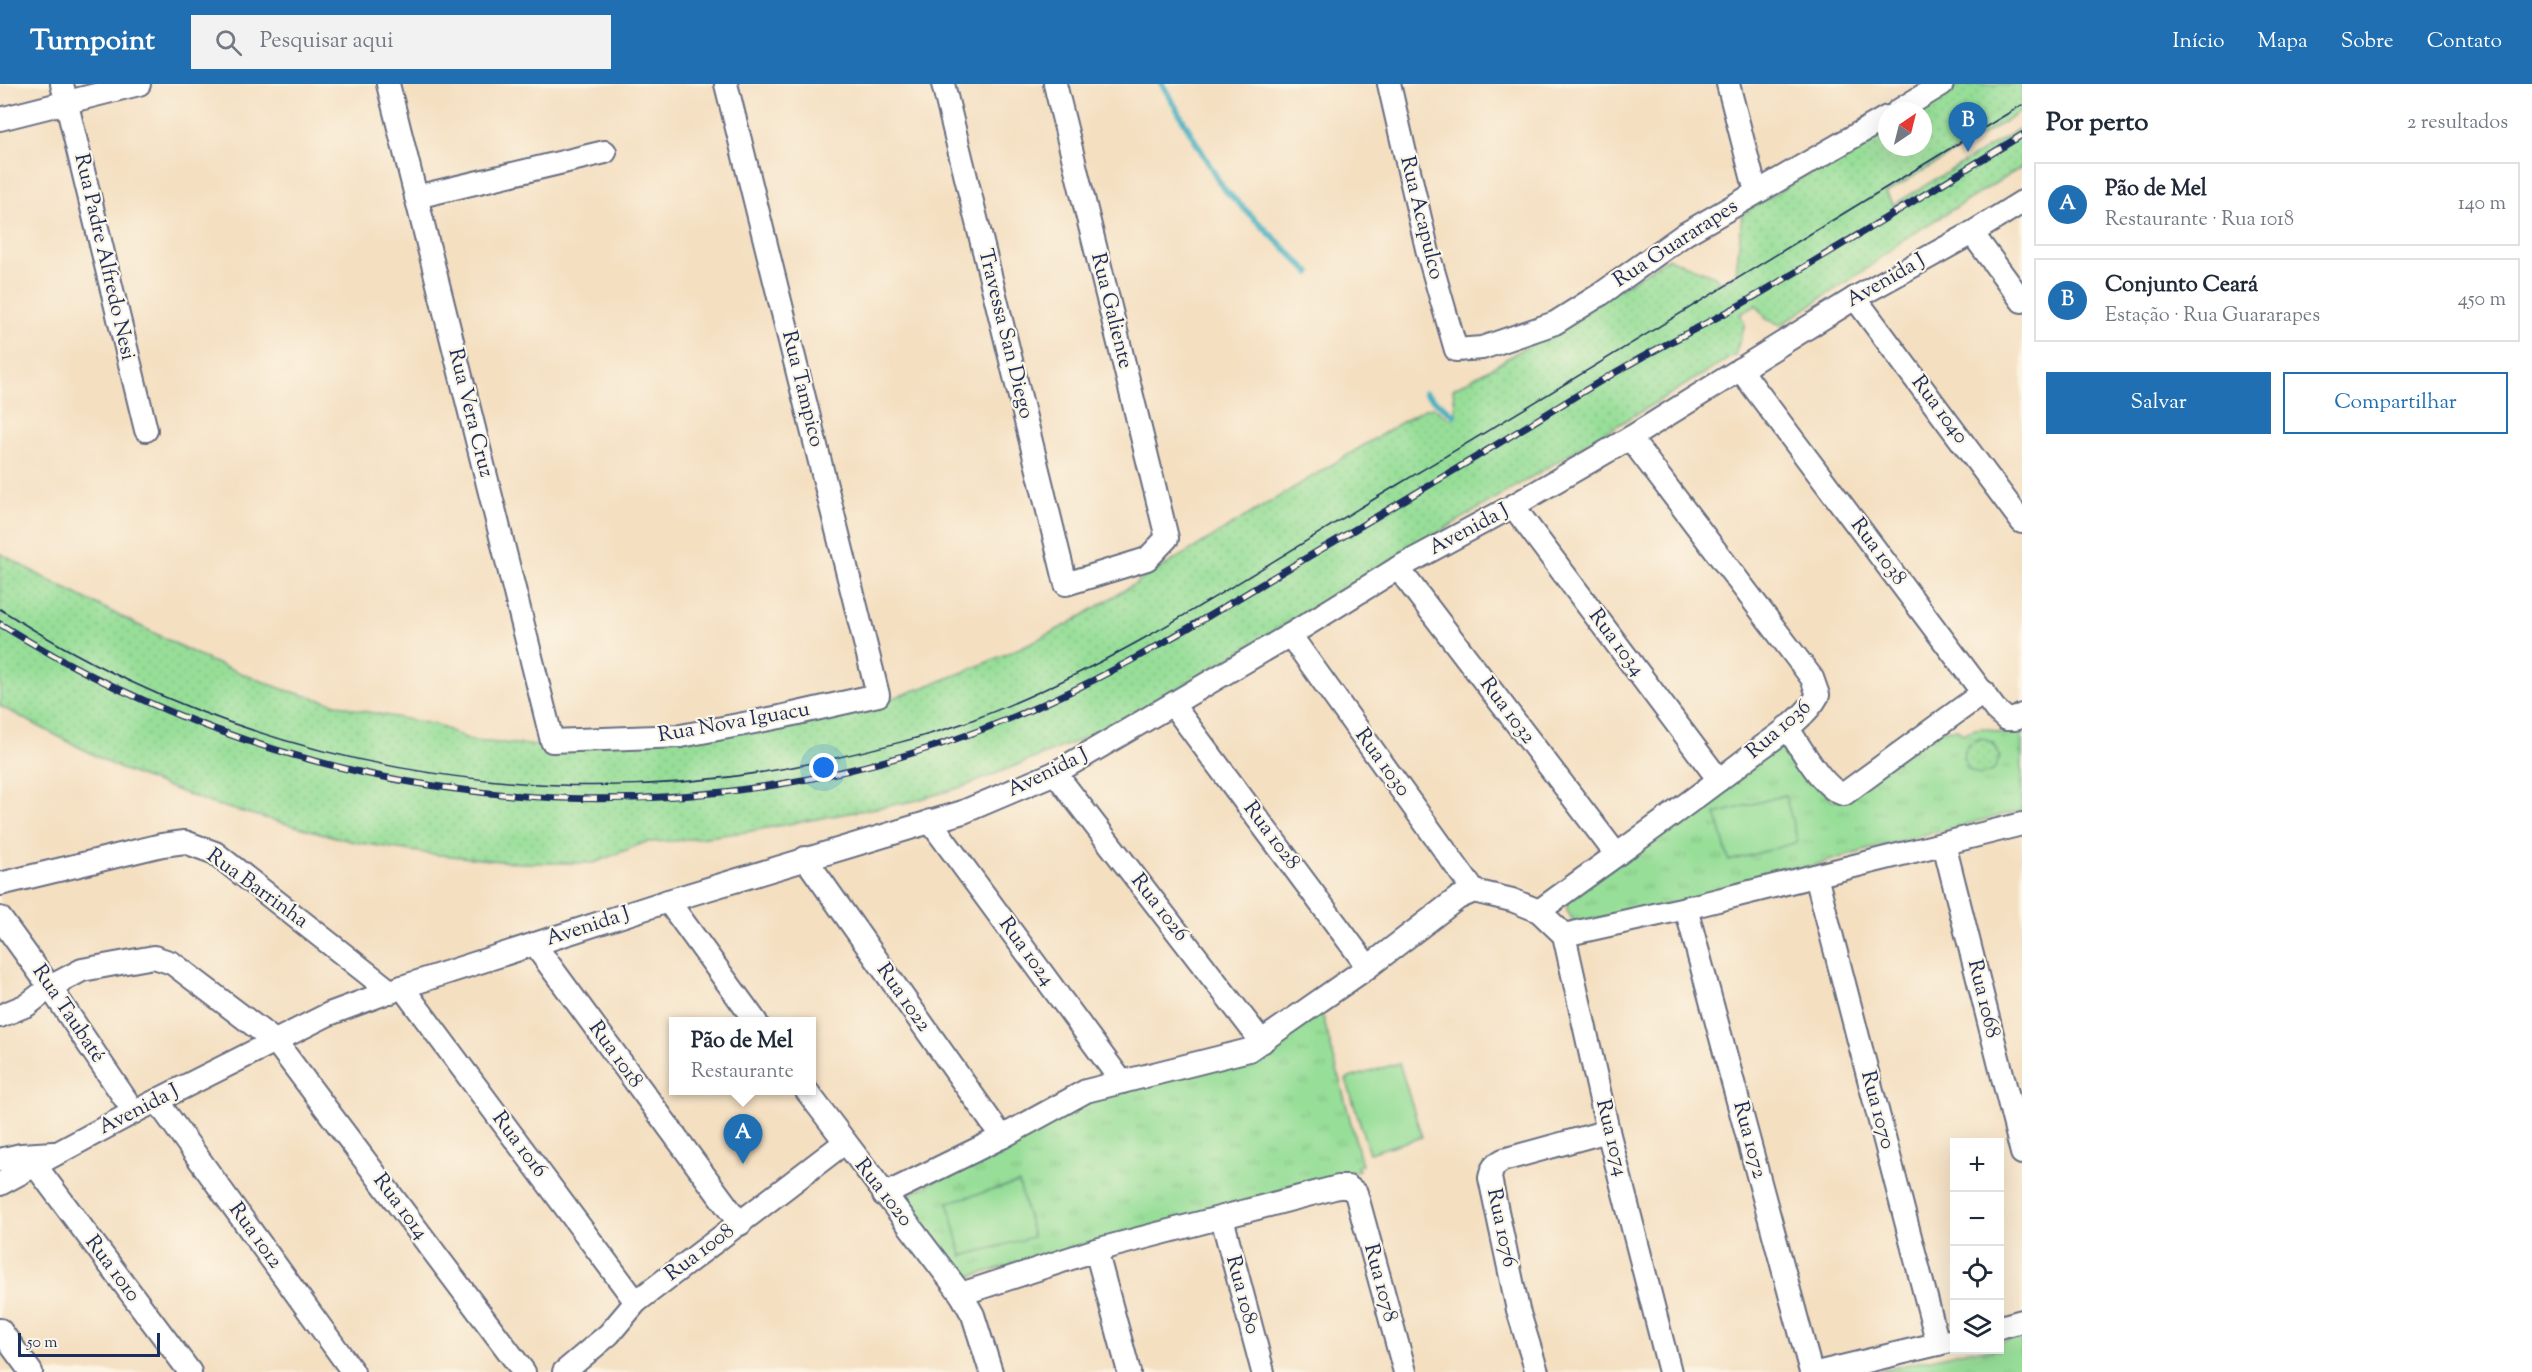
<!DOCTYPE html>
<html lang="pt">
<meta charset="utf-8">
<style>
body{margin:0;font-family:"Sorts Mill Goudy",serif;background:#f2f2f3;color:#1f2937}
.controls{position:absolute;right:18px;bottom:18px;display:grid;overflow:hidden;border-radius:0px;box-shadow:0 6px 24px #0002}
.controls button{width:54px;height:54px;display:grid;place-items:center;padding:0;border:0;border-bottom:2px solid #e0e1e3;background:#fff;color:#1f2937;font:30px sans-serif}
.compass{position:absolute;left:1878px;top:18px;width:54px;height:54px;border-radius:50%;background:#fff;box-shadow:0 6px 24px #0002;rotate:35deg}
.scale{position:absolute;left:18px;bottom:15px;width:142px;box-sizing:border-box;padding-left:6px;border:3px solid #1b2f5e;border-top:0;font-size:16px;line-height:21px;white-space:nowrap;color:#1b2f5e;-webkit-text-stroke:4px #fcf5e5;paint-order:stroke}
.you{position:absolute;left:824px;top:684px;width:21px;height:21px;margin:-15px;border:4px solid #fff;border-radius:50%;background:#1a73e8;box-shadow:0 0 0 9px #1a73e833}
.badge{display:grid;place-items:center;width:39px;height:39px;border-radius:50%;background:#1f6fb2;color:#fff;font-size:20px;font-weight:700}
.pin{position:absolute;translate:-50% -50px;filter:drop-shadow(0 2px 3px #0008)}
.pin::after{content:'';position:absolute;top:32px;width:21px;height:18px;background:inherit;clip-path:polygon(0 0,100% 0,50% 100%)}
.popup{position:absolute;left:669px;top:933px;width:147px;height:78px;box-sizing:border-box;display:grid;place-content:center;border-radius:0px;background:#fff;filter:drop-shadow(0 2px 4px #0005);font-size:20px;white-space:nowrap;color:#747a83}
.popup b{font-size:22px;color:#1f2937}
.popup::after{content:'';position:absolute;left:50%;top:100%;margin-left:-12px;border:12px solid transparent;border-top-color:#fff}
.list{margin:0;padding:0;list-style:none}
h2{display:flex;justify-content:space-between;align-items:center;height:78px;margin:0;padding:0 24px;font-size:26px}
h2 small{font-size:20px;font-weight:400;color:#747a83}
.list li{display:grid;grid-template-columns:39px 1fr auto;gap:18px;align-items:center;box-sizing:border-box;height:84px;margin:0 12px 12px;padding:0 12px;border:2px solid #e0e1e3;border-radius:0px}
.list b{display:block;font-size:22px;white-space:nowrap}
.list p{margin:0;font-size:20px;white-space:nowrap;color:#747a83}
.list em{font-size:20px;font-style:normal;color:#747a83}
.actions{display:flex;gap:12px;padding:18px 24px}
.actions a{flex:1;padding:14px 0;border:2px solid #1f6fb2;border-radius:0px;text-align:center;font-size:21px;color:#1f6fb2}
.actions .main{background:#1f6fb2;color:#fff}
.icon{flex:none;width:33px;height:33px;fill:none;stroke:currentColor;stroke-width:2;stroke-linecap:round;stroke-linejoin:round}
.map{position:relative;flex:none;width:2022px;height:1288px;overflow:hidden}
header{display:flex;align-items:center;gap:36px;box-sizing:border-box;height:84px;padding:0 30px;background:#1f6fb2;color:#fff}
header strong{font-size:28px}
nav{display:flex;gap:33px;margin-inline-start:auto;font-size:21px}
.search{width:420px;height:54px;background:#f2f2f3;display:flex;align-items:center;gap:15px;box-sizing:border-box;padding:0 21px;border-radius:0px;color:#747a83;font-size:22px}
main{display:flex}
aside{flex:1;background:#fff}
.map>svg:first-child{display:block}
.grass{fill:url(#grass-dots);stroke:#59867b;stroke-width:1.5}
.park{fill:url(#park-tufts);stroke:#59867b;stroke-width:1.5;fill-rule:evenodd}
.pitch{fill:#97de98;stroke:#59867b;stroke-width:1.5}
.lines{fill:none;stroke-linecap:round;stroke-linejoin:round}
.stream{stroke:#44b1c1;stroke-width:6}
.minor-casing{stroke:#676d81;stroke-width:26}
.minor{stroke:#fff;stroke-width:22}
.tram{stroke:#1b2f5e;stroke-width:1.5}
.rail-casing{stroke:#1b2f5e;stroke-width:7}
.rail{stroke:#fcf5e5;stroke-width:4.5;stroke-dasharray:14;stroke-linecap:butt}
.labels{text-anchor:middle;dominant-baseline:central;stroke-width:4.5;stroke-linejoin:round;paint-order:stroke}
.street-label{font-size:21px;fill:#1b2f5e;stroke:#fcf5e5}
</style>
<header>
<strong>Turnpoint</strong>
<div class="search"><svg class="icon" aria-label="search" viewBox="0 0 24 24"><circle cx="10" cy="10" r="6"/><path d="M15 15l6 6"/></svg>Pesquisar aqui</div>
<nav><a>Início</a><a>Mapa</a><a>Sobre</a><a>Contato</a></nav>
</header>
<main>
<div class="map">
<svg width="2022" height="1288" viewBox="0 0 2022 1288">
<defs>
<pattern id="grass-dots" width="8" height="8" patternUnits="userSpaceOnUse" patternTransform="scale(1.5)"><rect width="8" height="8" fill="#97de98"/><path d="M2 2h.1M6 6h.1" fill="none" stroke="#82bf85" stroke-width="1.8" stroke-linecap="round"/></pattern>
<pattern id="park-tufts" width="24" height="20" patternUnits="userSpaceOnUse" patternTransform="scale(1.5)"><rect width="24" height="20" fill="#97de98"/><path d="M3 7l-1-3M5 7V3M7 7l1-3M15 17l-1-3M17 17v-4M19 17l1-3" fill="none" stroke="#82bf85"/></pattern>
</defs>
<rect width="100%" height="100%" fill="#fcf5e5"/>
<filter id="ink" filterUnits="userSpaceOnUse"><feTurbulence type="fractalNoise" baseFrequency=".0167" numOctaves="2"/><feDisplacementMap in="SourceGraphic" scale="12" xChannelSelector="R" yChannelSelector="G"/><feConvolveMatrix kernelMatrix="1 2 1 2 8 2 1 2 1" color-interpolation-filters="sRGB"/></filter>
<filter id="wash" filterUnits="userSpaceOnUse"><feTurbulence type="fractalNoise" baseFrequency=".008" numOctaves="4" result="noise"/><feDisplacementMap in="SourceGraphic" scale="24" xChannelSelector="R" yChannelSelector="G"/><feGaussianBlur stdDeviation="1.35" result="paint"/><feColorMatrix in="noise" values="0 0 0 0 0 0 0 0 0 0 0 0 0 0 0 0 0 1.4 0 .05"/><feComposite in="paint" operator="in"/></filter>
<g filter="url(#wash)">
<rect width="100%" height="100%" fill="#f4dfc1"/>
<g class="grass">
<path d="M1955 0H2022V27L1886 109 1893 121 2022 43V83L1904 155 1869 183 1781 241 1766 235 1757 221 1740 230 1745 240 1735 271 1117 641 965 702 914 717 745 748 675 757 646 758 594 779H520L431 770 354 758 213 720 121 685 0 622V469L50 497 210 577 282 605 358 626 437 641 472 657 573 664 859 625C933 602 1002 575 1070 539L1422 326 1433 323 1450 335 1456 331 1453 305 1495 282 1668 174 1715 192 1720 199 1736 190 1742 130 1887 42V63H1923V27H1911Z"/>
<circle cx="1981" cy="673" r="18"/>
</g>
<g class="park">
<path d="M2022 639V726L1867 766 1656 827 1574 838 1567 827V815L1784 655 1833 717 1938 646 1958 645 1962 650C1976 643 1985 642 1999 649ZM1980 654 1994 659 2000 673 1993 687 1981 691 1969 686 1963 674 1967 661Z"/>
<path d="M1322 929 1362 1081H1357L1359 1086 972 1192 955 1190 901 1115 1078 1018 1259 971Z"/>
<path d="M2022 1253V1288H1876L1969 1266H2000V1258Z"/>
</g>
<g class="pitch">
<path d="M1785 711 1798 758 1729 777 1716 730Z"/>
<path d="M1399 979 1422 1053 1369 1069 1346 995Z"/>
<path d="M1019 1099 1033 1153 962 1172 948 1118Z"/>
</g>
<g class="lines">
<g class="stream">
<path d="M1162 0 1223 104 1310 189"/>
<path d="M1425 309 1454 331"/>
</g>
</g>
</g>
<g filter="url(#ink)">
<g class="lines">
<g class="minor-casing">
<g id="minor">
<path d="M62 0 146 346"/>
<path d="M388 0 552 657 681 652 780 633 878 611 726 0"/>
<path d="M943 0 1066 500 1147 475 1167 454 1055 0"/>
<path d="M1389 0 1428 169 1456 266 1482 264 1555 239 1601 210 1685 150 1887 33"/>
<path d="M1728 0 1756 108"/>
<path d="M1898 27 1942 0"/>
<path d="M0 35 139 0"/>
<path d="M416 113 605 68"/>
<path d="M1972 149 2022 217"/>
<path d="M1855 214 2022 438"/>
<path d="M1740 285 1995 625 2006 635H2015L2022 631"/>
<path d="M1513 422 1719 696"/>
<path d="M1398 484 1616 770"/>
<path d="M1290 551 1474 807"/>
<path d="M1173 621 1368 883"/>
<path d="M1787 643C1799 661 1824 707 1844 710L1984 608"/>
<path d="M1055 689 1262 958"/>
<path d="M930 737 1122 998"/>
<path d="M1944 760 2022 1069"/>
<path d="M805 774 1002 1053"/>
<path d="M1816 792 1938 1260"/>
<path d="M0 800 162 761 185 758 215 769 391 908"/>
<path d="M668 817 756 938"/>
<path d="M1686 824 1811 1288"/>
<path d="M1539 827C1611 774 1684 724 1754 669 1775 653 1805 635 1818 611L1812 594 1630 354"/>
<path d="M0 834 50 903 134 1028"/>
<path d="M1564 851 1686 824 2022 740"/>
<path d="M534 860 740 1140"/>
<path d="M402 903 636 1218"/>
<path d="M0 932 27 921 50 903 82 886 154 873 172 879 276 958 524 1288"/>
<path d="M806 1006 961 1210 973 1231 991 1288"/>
<path d="M157 1017 353 1288"/>
<path d="M0 1076 21 1071 53 1069"/>
<path d="M35 1081 190 1288"/>
<path d="M0 1100 134 1028 329 930 402 903 668 817 963 728 1055 689 1290 551 1398 484 1513 422 1630 354 1855 214 1972 149 2022 118"/>
<path d="M884 1111 1002 1053 1086 1007 1249 966 1368 883 1458 814 1474 807 1512 816 1539 827 1564 851 1608 1047 1670 1288"/>
<path d="M1222 1134 1263 1288"/>
<path d="M1096 1166 1129 1288"/>
<path d="M961 1210 1096 1166 1338 1103H1348L1356 1109 1405 1288"/>
<path d="M2000 1243 2022 1237"/>
<path d="M0 1246 31 1288"/>
<path d="M564 1288 609 1250 636 1218 844 1059"/>
<path d="M1537 1288 1518 1226 1490 1094C1492 1084 1494 1081 1503 1076L1608 1047"/>
<path d="M1821 1288 1954 1256"/>
</g>
</g>
<use href="#minor" class="minor"/>
<path class="tram" d="M0 525C244 683 542 739 827 676 874 665 922 654 967 638 1122 580 1259 484 1399 400 1608 276 1814 146 2022 21"/>
<g class="rail-casing">
<path id="rail" d="M0 540C313 735 698 773 1037 623 1119 587 1196 540 1272 494 1356 445 1439 396 1522 345 1563 320 1604 294 1646 271 1679 253 1712 237 1745 218 1838 164 1930 107 2022 51"/>
</g>
<use href="#rail" class="rail"/>
</g>
</g>
<g class="labels">
<g class="street-label">
<text transform="translate(1421 134) rotate(76)">Rua Acapulco</text>
<text transform="translate(1676 160) rotate(-33)">Rua Guararapes</text>
<text transform="translate(104 173) rotate(77)">Rua Padre Alfredo Nesi</text>
<text transform="translate(1886 197) rotate(-30)">Avenida J</text>
<text transform="translate(1111 227) rotate(76)">Rua Galiente</text>
<text transform="translate(1005 250) rotate(76)">Travessa San Diego</text>
<text transform="translate(802 305) rotate(76)">Rua Tampico</text>
<text transform="translate(1939 326) rotate(53)">Rua 1040</text>
<text transform="translate(470 329) rotate(76)">Rua Vera Cruz</text>
<text transform="translate(1469 446) rotate(-28)">Avenida J</text>
<text transform="translate(1878 468) rotate(53)">Rua 1038</text>
<text transform="translate(1616 559) rotate(53)">Rua 1034</text>
<text transform="translate(1507 627) rotate(53)">Rua 1032</text>
<text transform="translate(734 639) rotate(-10)">Rua Nova Iguacu</text>
<text transform="translate(1779 646) rotate(-41)">Rua 1036</text>
<text transform="translate(1382 679) rotate(54)">Rua 1030</text>
<text transform="translate(1048 689) rotate(-26)">Avenida J</text>
<text transform="translate(1271 752) rotate(53)">Rua 1028</text>
<text transform="translate(257 805) rotate(36)">Rua Barrinha</text>
<text transform="translate(1159 824) rotate(52)">Rua 1026</text>
<text transform="translate(588 843) rotate(-18)">Avenida J</text>
<text transform="translate(1026 868) rotate(54)">Rua 1024</text>
<text transform="translate(903 914) rotate(55)">Rua 1022</text>
<text transform="translate(1983 915) rotate(76)">Rua 1068</text>
<text transform="translate(68 930) rotate(56)">Rua Taubaté</text>
<text transform="translate(615 971) rotate(54)">Rua 1018</text>
<text transform="translate(139 1026) rotate(-27)">Avenida J</text>
<text transform="translate(1877 1026) rotate(75)">Rua 1070</text>
<text transform="translate(1611 1054) rotate(76)">Rua 1074</text>
<text transform="translate(1749 1056) rotate(75)">Rua 1072</text>
<text transform="translate(519 1061) rotate(53)">Rua 1016</text>
<text transform="translate(883 1109) rotate(52)">Rua 1020</text>
<text transform="translate(400 1123) rotate(53)">Rua 1014</text>
<text transform="translate(1501 1144) rotate(78)">Rua 1076</text>
<text transform="translate(255 1152) rotate(54)">Rua 1012</text>
<text transform="translate(700 1169) rotate(-37)">Rua 1008</text>
<text transform="translate(112 1185) rotate(53)">Rua 1010</text>
<text transform="translate(1380 1199) rotate(75)">Rua 1078</text>
<text transform="translate(1242 1211) rotate(75)">Rua 1080</text>
</g>
</g>
</svg>
<div class="controls">
<button>+</button>
<button>−</button>
<button><svg class="icon" aria-label="locate" viewBox="0 0 24 24"><circle cx="12" cy="12" r="6"/><path d="M12 2v4M12 18v4M2 12h4M18 12h4"/></svg></button>
<button><svg class="icon" aria-label="layers" viewBox="0 0 24 24"><path d="M12 4l9 5-9 5-9-5zM3 14l9 5 9-5"/></svg></button>
</div>
<svg class="compass" viewBox="-18 -18 36 36"><path d="M0-13l5 13h-10z" fill="#e53935"/><path d="M0 13l5-13h-10z" fill="#747a83"/></svg>
<div class="scale">50 m</div>
<div class="you"></div>
<div class="pin badge" style="left:743px;top:1080px">A</div>
<div class="popup"><b>Pão de Mel</b>Restaurante</div>
<div class="pin badge" style="left:1968px;top:68px">B</div>
</div>
<aside>
<h2>Por perto<small>2 resultados</small></h2>
<ul class="list">
<li><span class="badge">A</span><div><b>Pão de Mel</b><p>Restaurante · Rua 1018</p></div><em>140 m</em></li>
<li><span class="badge">B</span><div><b>Conjunto Ceará</b><p>Estação · Rua Guararapes</p></div><em>450 m</em></li>
</ul>
<div class="actions"><a class="main">Salvar</a><a>Compartilhar</a></div>
</aside>
</main>
